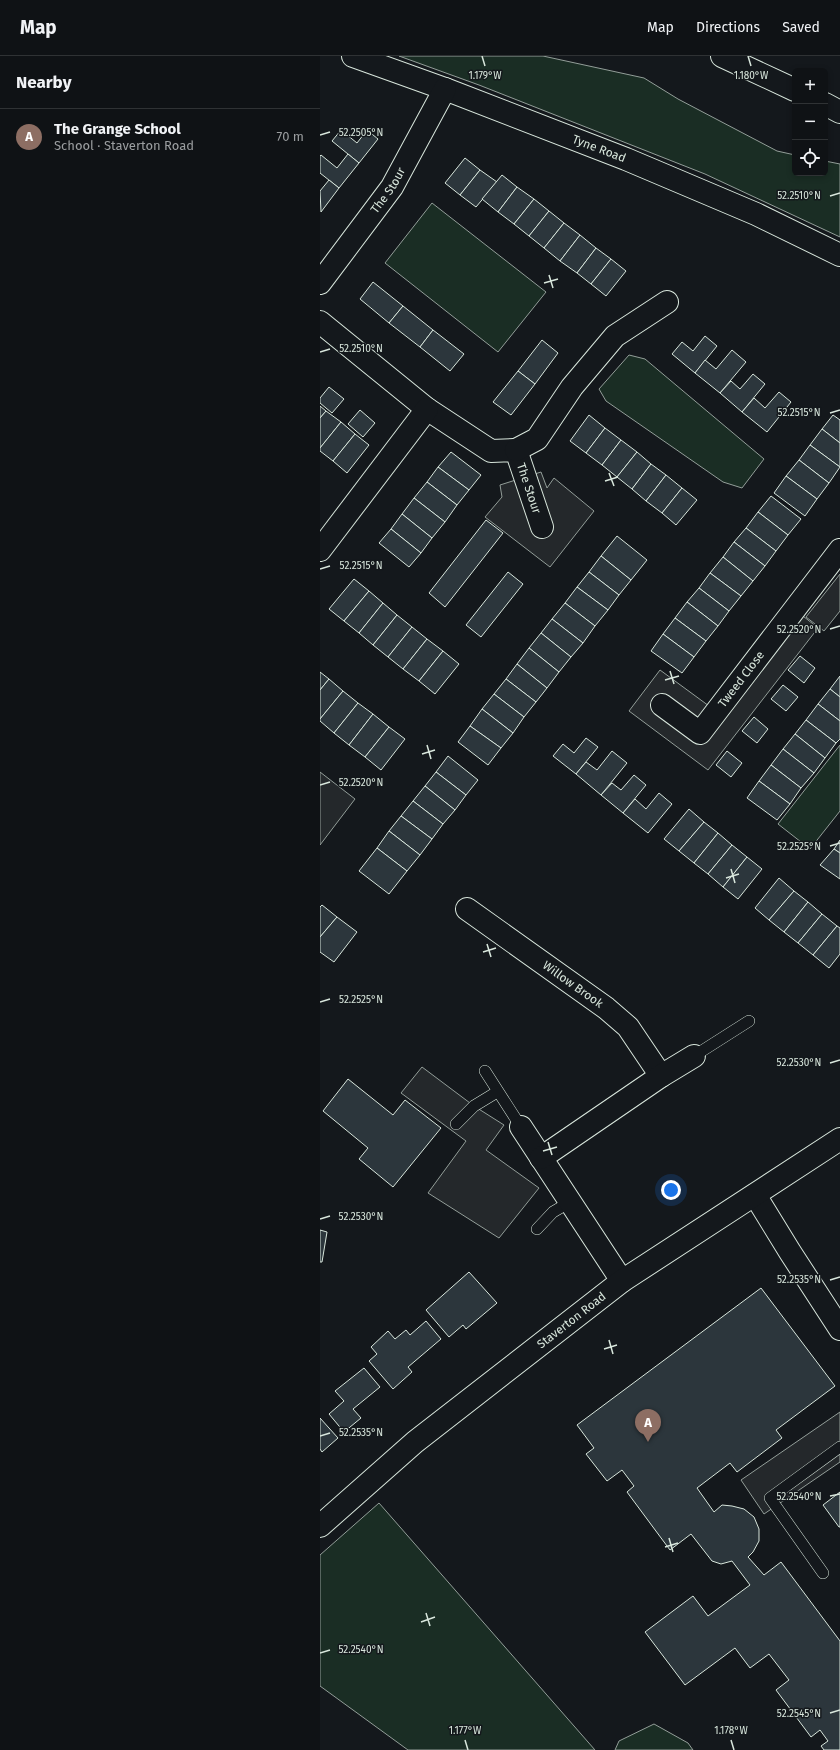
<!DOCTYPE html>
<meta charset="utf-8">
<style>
body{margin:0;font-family:"Fira Sans",sans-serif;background:#1d2022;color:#f1f3f6}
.controls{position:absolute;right:12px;top:12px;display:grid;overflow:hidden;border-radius:6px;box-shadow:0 2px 6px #0003}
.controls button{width:36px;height:36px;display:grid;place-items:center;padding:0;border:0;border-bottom:1px solid #2f3234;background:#0f1215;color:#f1f3f6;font:20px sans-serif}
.you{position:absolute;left:351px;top:1134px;width:14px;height:14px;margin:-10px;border:3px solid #fff;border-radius:50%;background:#1a73e8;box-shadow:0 0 0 6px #1a73e833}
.badge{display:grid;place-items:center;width:26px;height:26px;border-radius:50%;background:#ffb74d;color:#fff;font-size:13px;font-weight:700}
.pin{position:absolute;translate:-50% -33px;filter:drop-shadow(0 1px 2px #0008)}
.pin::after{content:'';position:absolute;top:21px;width:14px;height:12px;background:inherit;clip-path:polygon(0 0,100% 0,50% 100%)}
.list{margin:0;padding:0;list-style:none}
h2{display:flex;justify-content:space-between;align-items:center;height:52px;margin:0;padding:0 16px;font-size:17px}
h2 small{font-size:13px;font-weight:400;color:#9b9ea0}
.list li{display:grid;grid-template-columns:26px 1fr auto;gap:12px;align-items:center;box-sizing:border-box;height:56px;padding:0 16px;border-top:1px solid #2f3234}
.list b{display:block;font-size:15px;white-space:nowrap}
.list p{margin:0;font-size:13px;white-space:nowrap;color:#9b9ea0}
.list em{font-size:13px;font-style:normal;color:#9b9ea0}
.icon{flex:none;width:22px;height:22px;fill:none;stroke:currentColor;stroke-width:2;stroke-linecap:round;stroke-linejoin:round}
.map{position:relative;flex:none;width:520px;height:1694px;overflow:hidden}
header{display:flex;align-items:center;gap:24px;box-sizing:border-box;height:56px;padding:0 20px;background:#0f1215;border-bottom:1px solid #2f3234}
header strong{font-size:19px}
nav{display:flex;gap:22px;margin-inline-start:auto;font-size:14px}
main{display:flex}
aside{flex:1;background:#0f1215}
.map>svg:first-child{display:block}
.green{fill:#1a2d24;stroke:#939e99}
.parking{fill:#24282b;stroke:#939e99}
.building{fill:#2c363c;stroke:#d8e6dc}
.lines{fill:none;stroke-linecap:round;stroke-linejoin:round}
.service-casing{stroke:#d8e6dc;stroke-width:12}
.minor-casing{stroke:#d8e6dc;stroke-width:24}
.trunk-casing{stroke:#d8e6dc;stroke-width:24}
.service{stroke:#14181c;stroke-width:11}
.minor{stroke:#14181c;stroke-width:22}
.trunk{stroke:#14181c;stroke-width:22}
.ticks{fill:none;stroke:#d8e6dc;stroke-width:1.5}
.labels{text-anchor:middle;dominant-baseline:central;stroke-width:3;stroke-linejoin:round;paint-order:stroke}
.street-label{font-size:12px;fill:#d8e6dc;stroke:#14181c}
.ticks-label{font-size:10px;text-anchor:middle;fill:#d8e6dc;stroke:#14181c;stroke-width:3;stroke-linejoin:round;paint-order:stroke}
</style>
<header>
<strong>Map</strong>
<nav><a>Map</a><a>Directions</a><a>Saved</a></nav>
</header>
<main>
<aside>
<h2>Nearby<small></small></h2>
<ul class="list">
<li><span class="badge" style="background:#8d6e63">A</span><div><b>The Grange School</b><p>School · Staverton Road</p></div><em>70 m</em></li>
</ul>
</aside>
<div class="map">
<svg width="520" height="1694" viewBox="0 0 520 1694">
<rect width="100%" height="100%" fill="#14181c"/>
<g class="green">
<path d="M79 0H223L324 22 358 43 457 95 475 99V117H505V105L520 108V181L385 118 159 29Z"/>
<path d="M112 147 226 236 178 296 65 207Z"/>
<path d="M309 299 325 303 444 403 422 432 403 426 286 345 279 333Z"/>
<path d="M520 689V755L490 793 458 768Z"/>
<path d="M59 1447 275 1694H88L0 1630V1499Z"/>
<path d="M334 1668 368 1687 373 1694H295L299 1685Z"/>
</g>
<g class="parking">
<path d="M221 416 227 432 234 422 274 455 230 511 165 461 182 441 180 429Z"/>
<path d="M520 518V555L504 575 486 561Z"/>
<path d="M483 560 498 572 388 714 309 655 340 614 404 661Z"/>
<path d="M0 716 35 743 0 789Z"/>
<path d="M102 1011 154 1050 184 1069 166 1094 219 1132 179 1182 108 1137 146 1085 81 1037Z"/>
<path d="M520 1356V1406L444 1458 421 1424Z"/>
</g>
<g class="building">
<path d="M21 74 37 87 47 74 58 83 39 107 12 85Z"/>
<path d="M28 98 39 107 19 132 0 117V100L1 99 17 112Z"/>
<path d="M145 102 160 114 140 139 125 127Z"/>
<path d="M160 114 177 126 156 151 140 139Z"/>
<path d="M182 119 197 131 178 156 162 143Z"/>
<path d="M9 124 19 132 1 156 0 135Z"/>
<path d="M197 131 214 143 194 168 178 156Z"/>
<path d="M214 143 229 155 209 180 194 168Z"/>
<path d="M229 155 244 167 224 192 209 180Z"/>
<path d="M244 167 260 179 240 205 224 192Z"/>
<path d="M260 179 276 192 257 217 240 205Z"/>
<path d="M276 192 291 203 271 228 257 217Z"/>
<path d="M291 203 306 215 286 240 271 228Z"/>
<path d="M53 226 83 250 69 267 40 243Z"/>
<path d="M83 250 113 274 100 291 69 267Z"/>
<path d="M113 274 144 298 130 315 100 291Z"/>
<path d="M385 280 397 290 375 317 352 298 362 286 373 295Z"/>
<path d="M222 284 238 297 215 328 198 315Z"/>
<path d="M412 294 426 306 400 337 375 317 385 304 396 313Z"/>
<path d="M198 315 215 328 191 359 173 346Z"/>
<path d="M433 318 445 328 422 356 400 337 411 325 420 333Z"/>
<path d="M9 331 24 343 12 357 0 347V342Z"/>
<path d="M459 336 471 346 447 376 422 356 434 342 445 352Z"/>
<path d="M0 350 6 355 0 362Z"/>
<path d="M40 354 55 367 43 381 28 368Z"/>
<path d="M6 355 21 366 0 392V362Z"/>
<path d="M269 359 285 372 266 397 250 385Z"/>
<path d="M513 359 520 364V387L502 373Z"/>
<path d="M21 366 35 378 13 405 0 395V392Z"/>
<path d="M285 372 301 384 282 409 266 397Z"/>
<path d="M502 373 520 387V411L490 389Z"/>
<path d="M35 378 49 389 27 417 13 405Z"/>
<path d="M301 384 317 396 297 421 282 409Z"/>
<path d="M490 389 520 411 509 427 479 404Z"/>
<path d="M131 396 161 419 149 434 118 411Z"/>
<path d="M317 396 331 408 312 433 297 421Z"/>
<path d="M479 404 509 427 497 443 466 420Z"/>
<path d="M331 408 346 419 326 445 312 433Z"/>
<path d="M118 411 149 434 137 449 107 426Z"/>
<path d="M346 419 362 432 342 457 326 445Z"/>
<path d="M466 420 497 443 485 460 454 437Z"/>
<path d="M107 426 137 449 125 466 94 442Z"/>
<path d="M362 432 377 444 356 469 342 457Z"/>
<path d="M451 440 481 463 468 479 438 456Z"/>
<path d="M94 442 125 466 112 482 82 458Z"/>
<path d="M438 456 468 479 456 495 426 472Z"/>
<path d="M82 458 112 482 101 497 71 473Z"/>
<path d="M166 464 183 477 125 551 109 537Z"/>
<path d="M426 472 456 495 445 510 414 486Z"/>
<path d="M71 473 101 497 89 511 59 487Z"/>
<path d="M297 480 327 504 311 524 281 500Z"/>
<path d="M414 486 445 510 433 525 403 501Z"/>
<path d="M281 500 311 524 299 539 269 516Z"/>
<path d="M403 501 433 525 421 540 390 517Z"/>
<path d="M188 516 203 528 161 581 146 569Z"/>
<path d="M269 516 299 539 288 554 257 531Z"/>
<path d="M390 517 421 540 409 555 379 532Z"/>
<path d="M34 523 49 535 24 565 9 553Z"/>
<path d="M257 531 288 554 275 570 245 547Z"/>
<path d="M379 532 409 555 398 570 367 546Z"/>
<path d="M49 535 63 547 39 577 24 565Z"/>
<path d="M367 546 398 570 386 585 355 562Z"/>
<path d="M63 547 77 559 53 589 39 577Z"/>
<path d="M245 547 275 570 263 587 232 563Z"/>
<path d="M77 559 92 571 68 601 53 589Z"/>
<path d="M355 562 386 585 374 601 343 578Z"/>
<path d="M232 563 263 587 251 601 221 577Z"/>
<path d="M92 571 107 583 83 613 68 601Z"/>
<path d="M221 577 251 601 239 616 209 592Z"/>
<path d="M343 578 374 601 362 617 331 595Z"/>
<path d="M107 583 123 595 99 625 83 613Z"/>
<path d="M209 592 239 616 227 632 197 608Z"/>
<path d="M123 595 139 608 115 638 99 625Z"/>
<path d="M480 600 495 612 484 627 468 614Z"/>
<path d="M197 608 227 632 216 646 186 623Z"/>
<path d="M0 616 9 623 0 634Z"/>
<path d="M520 620V641L510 633Z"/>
<path d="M9 623 23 635 0 663V634Z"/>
<path d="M186 623 216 646 204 661 174 638Z"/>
<path d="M463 629 478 641 466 655 451 643Z"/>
<path d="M510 633 520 641V665L498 648Z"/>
<path d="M23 635 38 647 14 677 0 665V663Z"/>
<path d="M174 638 204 661 193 677 162 653Z"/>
<path d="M38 647 53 658 29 689 14 677Z"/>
<path d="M498 648 520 665V683L516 687 486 664Z"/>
<path d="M162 653 193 677 181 692 150 670Z"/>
<path d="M53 658 69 671 45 701 29 689Z"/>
<path d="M434 661 448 673 437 687 422 675Z"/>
<path d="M486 664 516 687 505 702 475 678Z"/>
<path d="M150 670 181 692 168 709 138 686Z"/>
<path d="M69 671 85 683 61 714 45 701Z"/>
<path d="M475 678 505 702 494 717 463 693Z"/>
<path d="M266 682 278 691 256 718 233 700 243 688 254 697Z"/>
<path d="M463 693 494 717 481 732 451 709Z"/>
<path d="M292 695 307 707 281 739 256 718 266 706 277 714Z"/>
<path d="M407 695 422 707 411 721 396 709Z"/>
<path d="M128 700 158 724 146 739 116 716Z"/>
<path d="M451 709 481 732 470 748 439 725Z"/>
<path d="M116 716 146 739 135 754 105 730Z"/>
<path d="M314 719 326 729 303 757 281 739 292 727 301 734Z"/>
<path d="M439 725 470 748 457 764 427 742Z"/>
<path d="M105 730 135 754 123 768 93 745Z"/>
<path d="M339 737 352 748 328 777 303 757 315 743 326 753Z"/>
<path d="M93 745 123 768 112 783 81 760Z"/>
<path d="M369 753 384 766 359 795 344 783Z"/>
<path d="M81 760 112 783 100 799 69 775Z"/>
<path d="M384 766 398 777 374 807 359 795Z"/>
<path d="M69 775 100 799 87 815 57 792Z"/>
<path d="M398 777 412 789 388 818 374 807Z"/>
<path d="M520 784V797L514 793Z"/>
<path d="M412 789 427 801 403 831 388 818Z"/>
<path d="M57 792 87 815 69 838 39 815Z"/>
<path d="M514 793 520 797V823L500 809Z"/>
<path d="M427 801 442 813 418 843 403 831Z"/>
<path d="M459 822 474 835 449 864 435 852Z"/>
<path d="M474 835 488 846 464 876 449 864Z"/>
<path d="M488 846 502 858 478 887 464 876Z"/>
<path d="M2 849 17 861 0 881V851Z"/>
<path d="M502 858 517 870 493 899 478 887Z"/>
<path d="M17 861 37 876 14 906 0 896V881Z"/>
<path d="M517 870 520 872V898L509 912 493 899Z"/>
<path d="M28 1023 73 1059 85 1044 121 1072 73 1131 39 1103 48 1092 3 1055Z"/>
<path d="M0 1174 7 1176 2 1206H0Z"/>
<path d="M149 1216 177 1247 146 1273 143 1269 129 1281 106 1254Z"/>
<path d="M441 1232 515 1330 456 1374 462 1382 417 1416 410 1407 377 1432 394 1456 402 1449 412 1450 424 1453 434 1461 439 1473V1485L433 1496 428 1501 444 1519 461 1506 520 1585V1694H504L501 1690 508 1685 500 1674 491 1681 456 1634 469 1624 449 1598 430 1612 415 1592 365 1629 325 1576 373 1540 388 1560 430 1529 412 1505 401 1508 392 1505 371 1478 350 1494 307 1436 314 1430 302 1414 287 1425 266 1398 274 1392 257 1369Z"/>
<path d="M106 1265 121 1283 88 1311 92 1316 73 1333 49 1305 57 1298 51 1291 68 1275 75 1283 86 1274 90 1279Z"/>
<path d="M44 1312 60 1331 33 1353 41 1362 24 1376 9 1358 24 1345 15 1335Z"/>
<path d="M0 1362 18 1382 2 1396 0 1393Z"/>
<path d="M520 1436V1471H519L503 1449Z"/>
</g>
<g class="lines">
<g class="service-casing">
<g id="service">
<path d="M374 1000 429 965"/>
<path d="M165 1015 201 1071"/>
<path d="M136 1068 154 1050 177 1036"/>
<path d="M217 1173 233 1156 250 1146"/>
<path d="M503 1517 450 1442 520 1391"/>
</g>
</g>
<g class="minor-casing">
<g id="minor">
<path id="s1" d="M33 0 125 33 306 103 436 158 520 199"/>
<path id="s2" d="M0 227 72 131 125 33"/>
<path id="s3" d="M0 266 107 353 171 395 196 394 222 471"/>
<path d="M196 394 217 383 252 331 295 280 347 246"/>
<path d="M0 494 107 353"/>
<path id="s4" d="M342 649 380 677 520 494"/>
<path id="s5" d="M147 853 286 952 308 971 341 1020"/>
<path d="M201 1071 302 1225"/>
<path d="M221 1102 341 1020 374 1000"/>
<path d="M435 1139 470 1196 520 1273"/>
<path id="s6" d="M0 1470 95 1386 302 1225 520 1083"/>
</g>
</g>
<g class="trunk-casing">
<g id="trunk">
<path d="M402 0 475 34"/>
<path d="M505 48 520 56"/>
</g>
</g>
<use href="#service" class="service"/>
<use href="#minor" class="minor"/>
<use href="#trunk" class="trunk"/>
</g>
<path class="ticks" d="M162 0 165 10M428 0 431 10M0 79 10 76M510 140 520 137M229 219 233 232M224 227 238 223M0 296 10 293M510 357 520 354M289 417 294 430M285 425 298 421M0 513 10 510M510 573 520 570M350 615 354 628M345 624 359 620M107 689 111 703M102 698 115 694M0 729 10 726M510 790 520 787M411 813 415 827M406 822 419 818M167 888 171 901M163 896 176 892M0 946 10 943M510 1007 520 1004M228 1086 232 1099M223 1095 237 1091M0 1163 10 1160M510 1224 520 1221M289 1284 293 1298M284 1293 297 1289M0 1380 10 1377M510 1440 520 1438M349 1482 353 1496M345 1491 358 1487M106 1557 110 1570M101 1566 115 1561M0 1597 10 1594M510 1657 520 1654M145 1684 148 1694M411 1684 414 1694"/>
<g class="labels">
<g class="street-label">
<text stroke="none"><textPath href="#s1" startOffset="263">Tyne Road</textPath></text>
<text stroke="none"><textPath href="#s2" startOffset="115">The Stour</textPath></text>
<text stroke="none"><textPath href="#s3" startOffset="280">The Stour</textPath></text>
<text stroke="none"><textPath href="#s4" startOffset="115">Tweed Close</textPath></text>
<text stroke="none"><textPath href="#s5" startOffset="130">Willow Brook</textPath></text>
<text stroke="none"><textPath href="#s6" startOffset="325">Staverton Road</textPath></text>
</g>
</g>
<g class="ticks-label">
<text x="165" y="23">1.179°W</text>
<text x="431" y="23">1.180°W</text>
<text x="41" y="80">52.2505°N</text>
<text x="479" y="143">52.2510°N</text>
<text x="41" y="296">52.2510°N</text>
<text x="479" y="360">52.2515°N</text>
<text x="41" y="513">52.2515°N</text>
<text x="479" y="577">52.2520°N</text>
<text x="41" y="730">52.2520°N</text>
<text x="479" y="794">52.2525°N</text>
<text x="41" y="947">52.2525°N</text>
<text x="479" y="1010">52.2530°N</text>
<text x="41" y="1164">52.2530°N</text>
<text x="479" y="1227">52.2535°N</text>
<text x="41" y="1380">52.2535°N</text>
<text x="479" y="1444">52.2540°N</text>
<text x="41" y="1597">52.2540°N</text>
<text x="479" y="1661">52.2545°N</text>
<text x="145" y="1678">1.177°W</text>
<text x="411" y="1678">1.178°W</text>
</g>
</svg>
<div class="controls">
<button>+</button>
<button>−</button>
<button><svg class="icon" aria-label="locate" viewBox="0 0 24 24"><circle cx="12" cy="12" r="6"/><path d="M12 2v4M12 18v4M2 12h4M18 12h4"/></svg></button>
</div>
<div class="you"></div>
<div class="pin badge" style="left:328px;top:1386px;background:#8d6e63">A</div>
</div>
</main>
